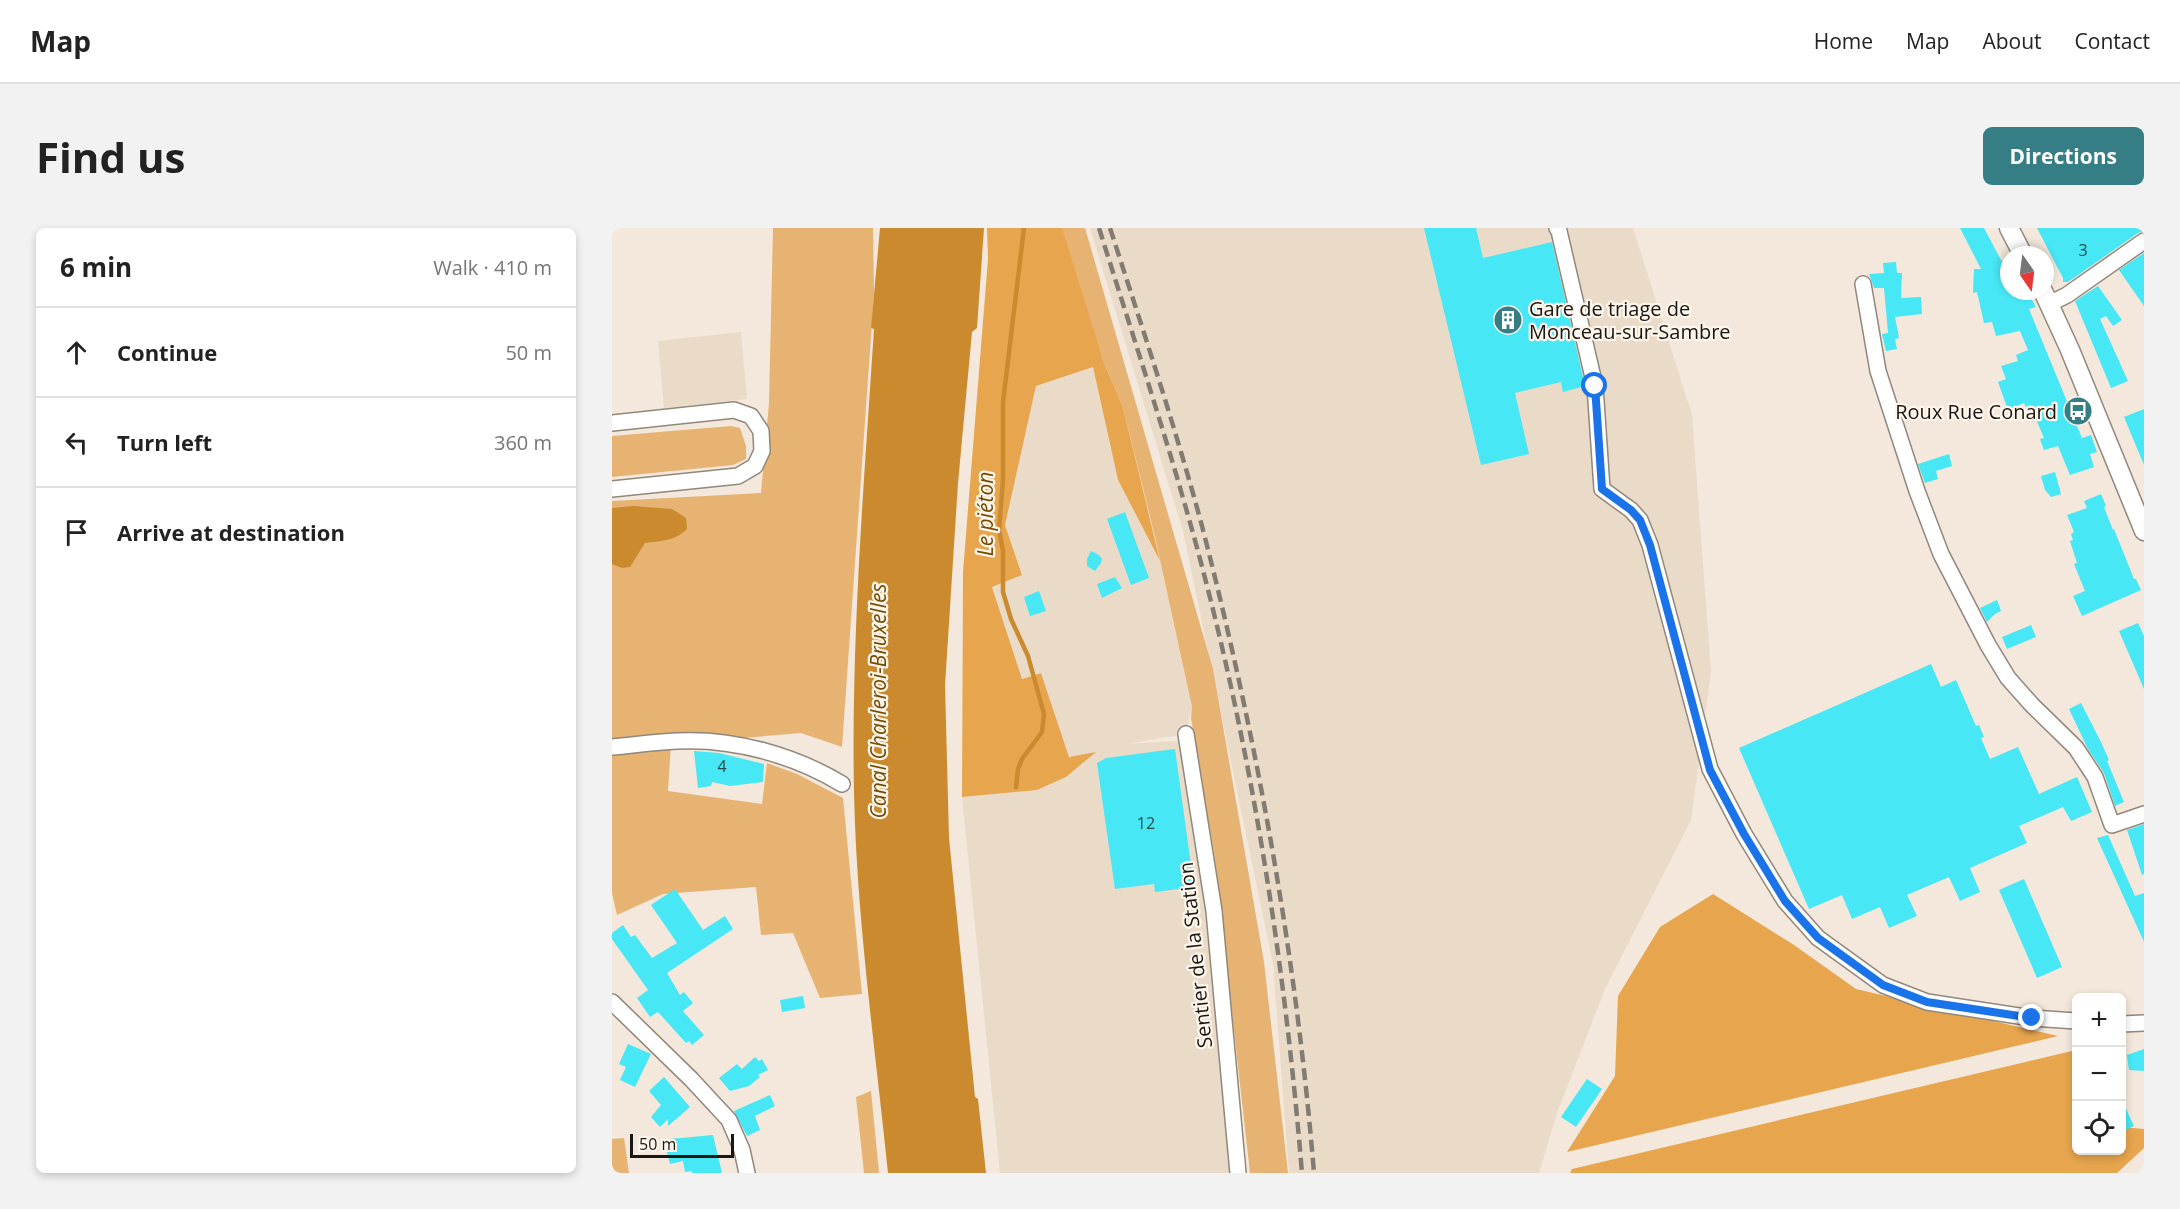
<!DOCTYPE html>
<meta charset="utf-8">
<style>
body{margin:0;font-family:"Open Sans",sans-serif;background:#f2f2f2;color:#222}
.controls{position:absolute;right:18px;bottom:18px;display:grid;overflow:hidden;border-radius:9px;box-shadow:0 3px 9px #0003}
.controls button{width:54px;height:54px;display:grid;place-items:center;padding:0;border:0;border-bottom:2px solid #e0e0e0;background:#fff;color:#222;font:30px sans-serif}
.compass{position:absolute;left:1388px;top:18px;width:54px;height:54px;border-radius:50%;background:#fff;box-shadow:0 3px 9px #0003;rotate:166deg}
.scale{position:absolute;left:18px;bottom:15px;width:104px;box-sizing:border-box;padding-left:6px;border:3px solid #1a1712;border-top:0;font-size:16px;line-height:21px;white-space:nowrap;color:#1a1712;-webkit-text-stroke:4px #fef6ec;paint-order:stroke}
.stop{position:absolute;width:18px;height:18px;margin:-14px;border:4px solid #1a73e8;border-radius:50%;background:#fff}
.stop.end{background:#1a73e8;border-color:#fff;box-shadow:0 2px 6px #0008}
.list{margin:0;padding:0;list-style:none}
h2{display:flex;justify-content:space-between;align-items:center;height:78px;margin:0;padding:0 24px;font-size:26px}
h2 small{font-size:20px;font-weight:400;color:#767676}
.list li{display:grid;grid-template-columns:39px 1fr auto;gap:18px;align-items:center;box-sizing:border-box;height:90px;padding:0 24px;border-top:2px solid #e0e0e0}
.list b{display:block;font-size:22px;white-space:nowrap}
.list em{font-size:20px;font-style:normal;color:#767676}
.icon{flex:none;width:33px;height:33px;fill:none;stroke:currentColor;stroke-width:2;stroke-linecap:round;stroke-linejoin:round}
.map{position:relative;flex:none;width:1532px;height:945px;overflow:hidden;border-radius:9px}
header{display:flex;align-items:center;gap:36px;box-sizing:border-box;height:84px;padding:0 30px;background:#fff;border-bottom:2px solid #e0e0e0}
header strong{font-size:28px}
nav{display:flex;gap:33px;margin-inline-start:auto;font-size:21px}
.intro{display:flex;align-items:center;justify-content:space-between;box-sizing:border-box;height:144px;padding:0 36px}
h1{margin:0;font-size:42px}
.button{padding:15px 27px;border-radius:9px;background:#367e85;color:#fff;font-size:21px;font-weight:700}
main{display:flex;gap:36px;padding:0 36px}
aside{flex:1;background:#fff;border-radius:9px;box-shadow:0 3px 9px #0003}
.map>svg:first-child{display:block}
.built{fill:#eadbc8}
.green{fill:#e6b373}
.forest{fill:#e7a64e}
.water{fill:#ca8a2d}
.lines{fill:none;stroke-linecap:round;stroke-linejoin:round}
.stream{stroke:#ca8a2d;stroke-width:4.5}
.building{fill:#47e7f5}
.minor-casing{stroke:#91877b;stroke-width:18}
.major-casing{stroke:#91877b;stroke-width:21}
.minor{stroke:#fff;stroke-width:15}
.major{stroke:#fff;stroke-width:18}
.rail{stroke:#827b72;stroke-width:4.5;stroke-dasharray:12 6;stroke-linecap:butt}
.route{stroke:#1a73e8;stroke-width:8}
.labels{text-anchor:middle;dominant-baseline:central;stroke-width:4.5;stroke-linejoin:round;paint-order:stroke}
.number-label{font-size:16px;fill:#254b4b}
.poi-label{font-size:20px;fill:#1a1712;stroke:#fef6ec;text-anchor:start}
.street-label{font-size:20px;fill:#1a1712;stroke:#fef6ec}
.water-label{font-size:21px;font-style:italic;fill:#754b01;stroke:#fef6ec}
</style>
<header>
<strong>Map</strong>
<nav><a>Home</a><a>Map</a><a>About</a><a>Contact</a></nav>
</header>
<div class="intro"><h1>Find us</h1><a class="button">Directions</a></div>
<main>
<aside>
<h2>6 min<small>Walk · 410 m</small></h2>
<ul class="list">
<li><svg class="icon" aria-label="ahead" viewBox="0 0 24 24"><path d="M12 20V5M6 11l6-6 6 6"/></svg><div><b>Continue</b></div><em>50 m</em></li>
<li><svg class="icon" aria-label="left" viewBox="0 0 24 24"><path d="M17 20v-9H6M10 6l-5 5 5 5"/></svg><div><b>Turn left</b></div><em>360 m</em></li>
<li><svg class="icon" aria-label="arrive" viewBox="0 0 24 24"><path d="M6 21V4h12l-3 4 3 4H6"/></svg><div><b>Arrive at destination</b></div></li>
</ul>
</aside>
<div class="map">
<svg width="1532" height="945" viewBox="0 0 1532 945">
<rect width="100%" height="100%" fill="#f3e8db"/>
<g class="built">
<path d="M478 0H1021L1080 187 1099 444 1079 592 993 761 945 885 927 945H677L661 736 571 303Z"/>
<path d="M129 104 135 171 52 180 46 113Z"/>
<path d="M481 139 506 252 548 333 580 479 574 506 514 516 575 512 620 945H388L350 569 425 562 483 524 457 530 429 445 410 451 380 358 410 346 393 297 424 158Z"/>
</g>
<g class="green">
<path d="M161 0H261L262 66 230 519 189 505 59 516 56 563 150 576 155 535 185 546 231 570 250 766 208 770 181 705 149 707 144 659 51 666 5 687 0 665V273L149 265 157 175Z"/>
<path d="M447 0H473L601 441 652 734 676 945H638L602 625 579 490 580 479 543 309 511 179 492 135Z"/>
<path d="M119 198 128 200 134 218V231L121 237 0 249V208Z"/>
<path d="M259 863 267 945H252L244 869Z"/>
<path d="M12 910 17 945H0V911Z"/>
</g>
<g class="forest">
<path d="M375 0H450L492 135 511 179 548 333 506 252 481 139 424 158 393 297 410 347 380 359 410 451 429 445 457 529 484 524 454 549 425 562 350 569 351 344 376 31Z"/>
<path d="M1101 666 1182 717 1244 761 1446 808 955 924 1003 848 1006 768 1048 699Z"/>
<path d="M1464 822V922H1510V899L1532 901V920L1505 945H958L960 941Z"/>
</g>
<g class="water">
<path d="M268 0H372L365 100 360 104 346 255 333 457 337 610 363 869 366 871 374 945H276C263 819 245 693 242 566 239 410 252 256 262 101L259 100Z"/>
<path d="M21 278 60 281 74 290 75 301C63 313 49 313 33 315L18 339 10 340 0 336V280Z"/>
</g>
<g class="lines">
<path class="stream" d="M404 559 406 541 410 531 430 504 432 486 416 428 399 391 391 364V323L387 302 391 252V174L412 0"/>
</g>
<g class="building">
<path d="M812 0H864L871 30 940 14 973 158 951 164 949 154 903 165 917 226 869 237Z"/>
<path d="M1348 0H1372L1397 47V63H1415L1424 79 1417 81 1470 210 1479 207 1485 224 1478 226 1482 239 1458 247 1446 218 1432 222 1428 211 1432 210 1418 177 1414 179 1412 175 1396 182 1386 154 1394 151 1389 138 1406 133 1404 127 1416 122 1408 103 1384 108 1380 94 1372 95 1365 64 1361 65 1362 41H1369Z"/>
<path d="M1425 0H1532V3L1526 5 1456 54H1451V50Z"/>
<path d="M1532 25V78L1507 42Z"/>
<path d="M1284 34 1285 45H1290L1289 70 1309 69 1310 86 1283 89 1287 110 1283 111 1285 121 1274 123 1270 106 1276 105 1272 60H1262L1257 46 1272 45 1271 35Z"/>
<path d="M1486 58 1510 92 1501 98 1494 88 1488 91 1516 153 1499 160 1463 73Z"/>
<path d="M1532 181V237L1512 189Z"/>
<path d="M1337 226 1340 238 1324 243 1326 251 1313 255 1306 236Z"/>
<path d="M1443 244 1449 266 1439 269 1433 262 1429 248Z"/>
<path d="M1489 266 1494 278 1492 279 1501 302 1502 301 1522 351H1524L1529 362 1470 388 1461 368 1473 363 1462 336 1465 335 1458 313 1461 312 1459 306 1462 304 1455 287 1475 280 1472 273Z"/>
<path d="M513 284 537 350 519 357 495 291Z"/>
<path d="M479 323 487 327 490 331 489 335 483 343 475 338V331Z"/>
<path d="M503 349 510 360 490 370 485 356Z"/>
<path d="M427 363 434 383 418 388 412 369Z"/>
<path d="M1385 372 1389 383 1383 386 1375 394 1368 380Z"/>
<path d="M1526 395 1532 408V461L1507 403Z"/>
<path d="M1419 397 1424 409 1395 421 1390 409Z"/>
<path d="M1319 436 1329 459 1344 452 1364 498 1367 497 1372 509 1369 510 1378 531 1406 519 1427 566 1465 549 1480 584 1459 593 1451 579 1407 598 1415 615 1358 640 1368 664 1348 673 1337 649 1295 667 1305 688 1277 700 1268 679 1240 691 1230 667 1197 681 1127 520Z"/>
<path d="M1469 475 1489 514 1497 532 1495 533 1512 574 1503 578 1492 545 1476 521 1457 481Z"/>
<path d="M563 521 582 659 543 664 542 656 503 661 485 535 494 530Z"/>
<path d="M82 523 107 525 152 536 151 554 118 558 100 554 99 558 86 560Z"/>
<path d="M1532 596V646L1530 647 1515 602Z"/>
<path d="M1496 607 1523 668 1532 665V714L1485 610Z"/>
<path d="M1412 651 1450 739 1425 750 1387 662Z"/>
<path d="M63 661 91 702 113 688 121 701 55 745 68 767 72 764 81 775 71 783 92 807 80 817 77 813 74 815 46 784 38 789 25 770 36 762 0 711V705L11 697 19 709 23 707 40 730 65 715 39 677Z"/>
<path d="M191 768 193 780 170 784 168 772Z"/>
<path d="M16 816 39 826 23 859 8 852 14 839 7 836Z"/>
<path d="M1532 821V843L1517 842 1515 827Z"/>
<path d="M143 829 147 833 150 831 156 842 146 847 148 849 137 858 118 863 107 850 125 836 130 841Z"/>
<path d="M52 849 78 879 56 898V891L48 899 39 889 49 877 37 863Z"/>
<path d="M975 851 990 861 964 899 949 889Z"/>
<path d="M158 867 163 878 143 888 148 902 135 908 122 883Z"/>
<path d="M1509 870 1522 898 1509 904Z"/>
<path d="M101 907 110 945H80L79 943 73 944 71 933 58 936 55 924 60 923 58 911Z"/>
</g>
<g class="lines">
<g class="minor-casing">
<g id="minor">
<path d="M945 0 947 3 983 158 990 261 1019 282 1028 292 1038 317 1098 541 1132 606 1173 673 1206 710 1271 757 1315 774 1420 790 1464 793"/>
<path d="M1251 56 1266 143 1305 263 1329 326 1376 417 1396 450 1420 477 1464 520 1483 549 1500 597 1532 586"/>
<path d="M1437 76 1455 67 1532 13"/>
<path d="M0 195 122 182 139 188 149 203 150 223 143 238 126 248 0 261"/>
<path d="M574 506 602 683 626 945"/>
<path d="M0 519C22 517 43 514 65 513 121 510 182 527 230 556"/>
<path d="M0 774 79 851 117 892 130 922 135 945"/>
<path d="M1510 796 1532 795"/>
</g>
</g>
<g class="major-casing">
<g id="major">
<path d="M1397 0 1411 27"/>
<path d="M1431 63 1458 122 1532 303"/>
</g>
</g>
<use href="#minor" class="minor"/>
<use href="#major" class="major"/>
<g class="rail">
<path d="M487 0C518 99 551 198 579 298 638 509 672 727 690 945"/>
<path d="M498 0C530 99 563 198 590 298 645 511 684 726 702 945"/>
</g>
</g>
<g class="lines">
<path class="route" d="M983 158 990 261 1019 282 1028 292 1038 317 1098 542 1132 606 1173 673 1206 710 1271 757 1315 774 1420 790"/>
</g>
<defs>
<g id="building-disc" transform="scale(1.5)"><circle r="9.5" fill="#367e85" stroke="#fef6ec"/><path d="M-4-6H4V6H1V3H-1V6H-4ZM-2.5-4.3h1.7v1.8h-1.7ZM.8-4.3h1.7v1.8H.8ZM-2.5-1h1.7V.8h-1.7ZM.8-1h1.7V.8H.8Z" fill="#fff"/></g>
<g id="bus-disc" transform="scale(1.5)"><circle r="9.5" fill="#367e85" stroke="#fef6ec"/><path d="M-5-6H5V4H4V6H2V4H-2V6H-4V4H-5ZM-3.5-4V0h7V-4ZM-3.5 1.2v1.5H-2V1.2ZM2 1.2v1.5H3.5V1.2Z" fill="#fff"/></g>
</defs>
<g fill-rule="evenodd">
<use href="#building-disc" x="896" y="92"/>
<use href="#bus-disc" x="1466" y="183"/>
</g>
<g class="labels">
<g class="number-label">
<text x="1471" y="22">3</text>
<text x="110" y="538">4</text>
<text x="534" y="595">12</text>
</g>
<g class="poi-label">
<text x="917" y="80">Gare de triage de<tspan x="917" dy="23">Monceau-sur-Sambre</tspan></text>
<text x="1445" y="183" text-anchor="end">Roux Rue Conard</text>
</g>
<g class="street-label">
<text transform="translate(583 727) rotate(-96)">Sentier de la Station</text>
</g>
<g class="water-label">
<text transform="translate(373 286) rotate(-90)">Le piéton</text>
<text transform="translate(266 473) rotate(-90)">Canal Charleroi-Bruxelles</text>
</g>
</g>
</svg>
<div class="controls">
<button>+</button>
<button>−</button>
<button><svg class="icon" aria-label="locate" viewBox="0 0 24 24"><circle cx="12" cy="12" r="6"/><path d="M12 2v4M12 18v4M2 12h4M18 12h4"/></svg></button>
</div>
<svg class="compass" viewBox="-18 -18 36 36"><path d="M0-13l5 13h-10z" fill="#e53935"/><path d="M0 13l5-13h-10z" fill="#767676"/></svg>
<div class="scale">50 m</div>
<div class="stop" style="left:983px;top:158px"></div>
<div class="stop end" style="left:1420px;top:790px"></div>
</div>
</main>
